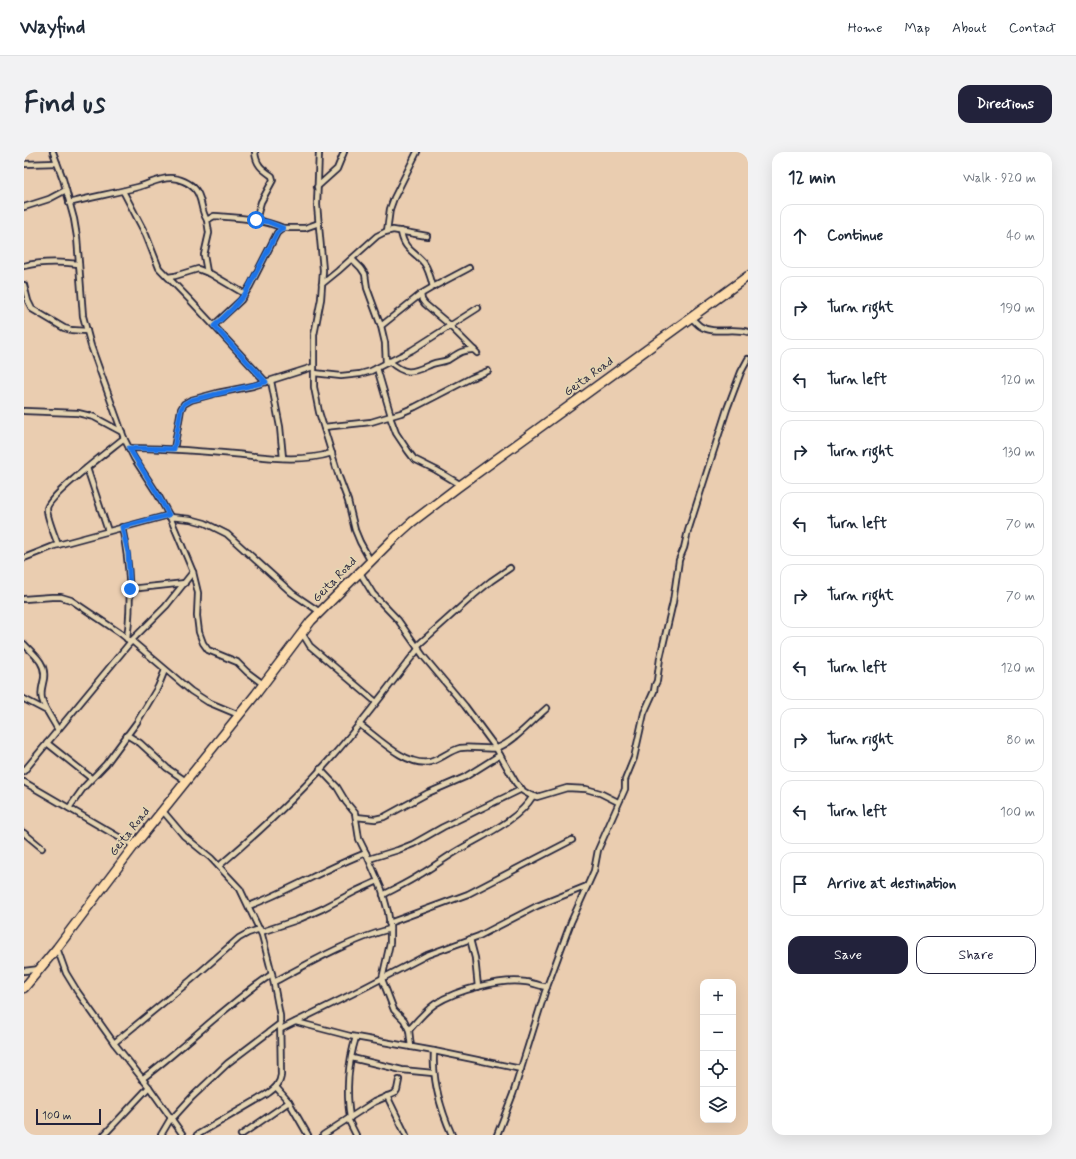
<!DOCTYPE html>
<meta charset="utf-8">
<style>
body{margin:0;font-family:Mynerve,sans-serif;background:#f2f2f3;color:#1f2937}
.controls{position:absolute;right:12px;bottom:12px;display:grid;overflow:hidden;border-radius:8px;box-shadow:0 4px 16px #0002}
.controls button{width:36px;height:36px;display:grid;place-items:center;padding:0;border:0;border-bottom:1px solid #e0e1e3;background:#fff;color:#1f2937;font:20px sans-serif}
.scale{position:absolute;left:12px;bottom:10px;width:65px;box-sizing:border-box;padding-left:4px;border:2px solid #22223b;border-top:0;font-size:11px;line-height:14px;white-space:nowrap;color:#22223b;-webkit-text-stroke:3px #e5d4b1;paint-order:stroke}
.stop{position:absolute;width:12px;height:12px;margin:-9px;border:3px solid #1a73e8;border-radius:50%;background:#fff}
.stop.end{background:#1a73e8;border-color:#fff;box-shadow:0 1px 4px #0008}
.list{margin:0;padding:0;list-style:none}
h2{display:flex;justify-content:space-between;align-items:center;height:52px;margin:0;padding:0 16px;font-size:17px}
h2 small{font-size:13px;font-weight:400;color:#747a83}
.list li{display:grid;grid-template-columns:26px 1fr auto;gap:12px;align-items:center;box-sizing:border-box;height:64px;margin:0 8px 8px;padding:0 8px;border:1px solid #e0e1e3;border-radius:12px}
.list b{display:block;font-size:15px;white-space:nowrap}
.list em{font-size:13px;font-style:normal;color:#747a83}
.actions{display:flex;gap:8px;padding:12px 16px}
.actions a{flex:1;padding:9px 0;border:1px solid #22223b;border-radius:12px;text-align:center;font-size:14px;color:#22223b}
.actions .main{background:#22223b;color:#fff}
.icon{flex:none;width:22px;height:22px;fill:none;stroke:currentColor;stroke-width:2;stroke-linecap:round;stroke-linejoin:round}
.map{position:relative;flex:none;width:724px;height:983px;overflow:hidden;border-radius:12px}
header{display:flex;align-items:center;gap:24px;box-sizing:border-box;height:56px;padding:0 20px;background:#fff;border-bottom:1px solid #e0e1e3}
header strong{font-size:19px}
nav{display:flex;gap:22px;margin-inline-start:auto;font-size:14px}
.intro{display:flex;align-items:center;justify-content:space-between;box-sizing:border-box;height:96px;padding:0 24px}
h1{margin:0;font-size:28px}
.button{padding:10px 18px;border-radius:12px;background:#22223b;color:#fff;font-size:14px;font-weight:700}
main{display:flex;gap:24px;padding:0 24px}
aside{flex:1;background:#fff;border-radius:12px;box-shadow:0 4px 16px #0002}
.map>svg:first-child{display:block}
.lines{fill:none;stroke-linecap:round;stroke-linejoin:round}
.street-casing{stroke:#22223b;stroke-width:8}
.highway-casing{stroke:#22223b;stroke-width:11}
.street{stroke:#e5d4b1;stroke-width:4.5}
.highway{stroke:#fddcac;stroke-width:8}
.route{stroke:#1a73e8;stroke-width:5}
.labels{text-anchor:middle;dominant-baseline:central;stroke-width:4;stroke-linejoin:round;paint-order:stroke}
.street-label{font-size:12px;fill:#22223b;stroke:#e5d4b1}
</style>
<header>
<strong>Wayfind</strong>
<nav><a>Home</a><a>Map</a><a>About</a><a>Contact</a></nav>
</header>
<div class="intro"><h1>Find us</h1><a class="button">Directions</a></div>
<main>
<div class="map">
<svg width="724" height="983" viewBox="0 0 724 983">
<rect width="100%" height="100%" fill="#eacdb0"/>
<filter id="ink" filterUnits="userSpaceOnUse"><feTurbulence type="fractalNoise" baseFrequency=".025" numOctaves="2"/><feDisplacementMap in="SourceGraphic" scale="8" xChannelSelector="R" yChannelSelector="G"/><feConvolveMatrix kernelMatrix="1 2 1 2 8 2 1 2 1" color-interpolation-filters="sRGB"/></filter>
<g filter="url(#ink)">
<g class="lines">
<g class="street-casing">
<g id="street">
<path d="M29 0 39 27 50 67 53 85 59 164 67 194 100 286 110 306 134 343 146 365 169 420 174 441 173 464 175 480 179 491 184 498 213 510 223 520 239 532"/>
<path d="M231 0C232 13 238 17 248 24L249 28 237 50 232 68"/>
<path d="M295 0 293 53 299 118 297 147 290 183V235L295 260 315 325 324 349 331 378 336 390 346 408"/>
<path d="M0 12 33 11"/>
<path d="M293 35 313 17 320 0"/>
<path d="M99 39 122 83 135 116 166 148 242 230"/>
<path d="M45 51C68 45 91 41 114 35 125 32 135 26 147 26 155 26 166 31 171 37 179 46 176 58 183 68"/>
<path d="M0 55 25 47 42 38"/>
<path d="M363 79 366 57 370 46 393 0"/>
<path d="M377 79C379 97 390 99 400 111 405 118 407 127 409 135"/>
<path d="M328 107 337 116 341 122 343 136 357 174 361 191 362 211"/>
<path d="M0 114C18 109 37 110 55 112"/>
<path d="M183 120 180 103 185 81 183 68 190 64C215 66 235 66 259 76"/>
<path d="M144 125 151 124 174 117 187 122 221 142"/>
<path d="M298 132 314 119 353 84 361 80 369 78 403 84"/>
<path d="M0 133 4 149 8 157 40 176 47 178 63 179"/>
<path d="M397 142 398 148 401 152 427 174"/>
<path d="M667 166C670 168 673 172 676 174 689 183 709 175 724 180"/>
<path d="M190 173 217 148 226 134 253 81 259 76H281L295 71"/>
<path d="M357 174 397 142 409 135 445 116"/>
<path d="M426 174 453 201"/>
<path d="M365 209C383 225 389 220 408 212 413 210 419 210 424 208 433 202 439 197 450 198"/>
<path d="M353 216 367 264"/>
<path d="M290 221 317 224 336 222 347 219 388 198 454 156"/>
<path d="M247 229 256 275 259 306"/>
<path d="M0 259 54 261 70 265 98 280"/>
<path d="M366 265 372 281 384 299 390 307 412 318 437 333"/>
<path d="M300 275 347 270 377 261 391 255 447 226 464 219"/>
<path d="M105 296C140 296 175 299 210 302 242 305 276 311 308 301"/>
<path d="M150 297 157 257 160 252 167 248 193 241 229 234 289 215"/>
<path d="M63 316 84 379"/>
<path d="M146 365 166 367 181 371 203 382 268 441 296 460"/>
<path d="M98 375C106 413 108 449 103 487"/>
<path d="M34 393C31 384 23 366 23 357 23 345 88 296 100 286"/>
<path d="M0 406 30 394 145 363"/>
<path d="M335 419 349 442 374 468 400 505 441 554 472 596 492 631 499 639 506 643 513 645 543 636 562 637 576 641 594 650"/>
<path d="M106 437 161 431"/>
<path d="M0 447 28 445H37L47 448 96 481 107 490"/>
<path d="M278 481 286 494 352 550"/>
<path d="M108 489 167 539 184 550 215 563"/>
<path d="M0 492C9 502 22 510 20 526 19 533 16 539 18 547 21 558 29 568 34 578"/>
<path d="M393 494 450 443 467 429 486 416"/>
<path d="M0 547 23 559"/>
<path d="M335 572C353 585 382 615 406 610 417 607 425 599 436 596 447 594 464 598 473 596 490 590 509 568 523 556"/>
<path d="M103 583 116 591 143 616 162 629"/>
<path d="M23 591 67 626"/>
<path d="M296 617 313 635 322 650 331 661 335 687 342 701 358 738 364 760 366 773V791L358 827 370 858 380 868 385 878 387 895"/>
<path d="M0 619 109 487 142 454 169 420"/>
<path d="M0 630 110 694"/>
<path d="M45 656 60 635 82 612 113 570 134 535 141 518"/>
<path d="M138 658 160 684 187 706 216 737 238 783 248 822 256 864 257 923C256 933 250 937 243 942L173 983"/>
<path d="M332 665 351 667 360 665 404 641 441 625 476 603"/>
<path d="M0 681 18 696"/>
<path d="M345 707 374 698 389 692 419 675 498 637"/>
<path d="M195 714C235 680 273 645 308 605 339 570 366 532 395 496"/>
<path d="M359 743C372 736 385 730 397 722 409 715 421 706 433 699 458 684 494 669 509 644"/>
<path d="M225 754C265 739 302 716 342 701"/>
<path d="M365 771 444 742 548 688"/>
<path d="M237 780 273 768 298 757 332 739 354 729"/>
<path d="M446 787 451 806 454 835"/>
<path d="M33 796 42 821 53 839 90 891 125 935 159 983"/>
<path d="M0 819 16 817"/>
<path d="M250 830C287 810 325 788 366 777"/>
<path d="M272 870 326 884 410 899 497 917"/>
<path d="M257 877 328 842 403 803 455 784 513 754 563 734"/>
<path d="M385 878C393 869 401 859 411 852 432 838 478 826 502 830 509 831 516 834 523 835"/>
<path d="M90 891 167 828 215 786 224 781 236 777"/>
<path d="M410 899C408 929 416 956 428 983"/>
<path d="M328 906 378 918 409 921"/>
<path d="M118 927C163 893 202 853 248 822"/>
<path d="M252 935 265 950 284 983"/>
<path d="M363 944 382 983"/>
<path d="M326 966C322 939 324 911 332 885"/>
<path d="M148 967 168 945 204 911 257 871"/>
<path d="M324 967 332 983"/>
<path d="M80 983 125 935"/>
<path d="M137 983 147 966"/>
<path d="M217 983 265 950"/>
<path d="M299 983 350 950 371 941 373 938 375 928"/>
<path d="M473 983 489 942 521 840 547 770 570 719 574 698 601 637V628L610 606 620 561 630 539 631 533 633 529 636 506 649 450 655 408 660 396 664 379 703 257 717 220 724 207"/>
</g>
</g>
<g class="highway-casing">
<path id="highway" d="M0 836 33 796 110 694 232 542 287 469 368 388 388 370 434 335 724 124"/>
</g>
<use href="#street" class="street"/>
<use href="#highway" class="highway"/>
</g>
</g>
<g class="lines" filter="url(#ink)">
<path class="route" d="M106 437 104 401 98 375 145 363 134 343 105 296 150 297 157 257 160 252 167 248 242 230 190 174 209 156 221 142 253 81 259 76 244 70 232 68"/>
</g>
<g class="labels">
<g class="street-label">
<text transform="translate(565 225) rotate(-36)">Geita Road</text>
<text transform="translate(311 428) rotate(-46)">Geita Road</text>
<text transform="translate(106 680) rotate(-52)">Geita Road</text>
</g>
</g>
</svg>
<div class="controls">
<button>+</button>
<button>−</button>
<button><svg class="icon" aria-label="locate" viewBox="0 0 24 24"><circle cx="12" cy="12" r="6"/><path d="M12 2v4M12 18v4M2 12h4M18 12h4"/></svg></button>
<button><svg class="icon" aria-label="layers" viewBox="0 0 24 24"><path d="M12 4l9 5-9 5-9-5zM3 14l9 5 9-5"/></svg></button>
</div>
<div class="scale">100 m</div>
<div class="stop" style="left:232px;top:68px"></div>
<div class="stop end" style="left:106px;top:437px"></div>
</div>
<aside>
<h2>12 min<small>Walk · 920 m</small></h2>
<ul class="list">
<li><svg class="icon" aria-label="ahead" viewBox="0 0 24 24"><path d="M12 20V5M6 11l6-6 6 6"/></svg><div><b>Continue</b></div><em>40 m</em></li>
<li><svg class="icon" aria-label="right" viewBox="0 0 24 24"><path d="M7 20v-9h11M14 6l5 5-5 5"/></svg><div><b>Turn right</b></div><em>190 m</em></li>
<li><svg class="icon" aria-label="left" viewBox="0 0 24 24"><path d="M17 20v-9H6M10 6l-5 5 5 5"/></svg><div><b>Turn left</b></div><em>120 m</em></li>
<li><svg class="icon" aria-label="right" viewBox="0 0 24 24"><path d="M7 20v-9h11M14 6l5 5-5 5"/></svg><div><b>Turn right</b></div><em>130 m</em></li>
<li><svg class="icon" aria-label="left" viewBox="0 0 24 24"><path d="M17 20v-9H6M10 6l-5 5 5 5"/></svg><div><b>Turn left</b></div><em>70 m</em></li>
<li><svg class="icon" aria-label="right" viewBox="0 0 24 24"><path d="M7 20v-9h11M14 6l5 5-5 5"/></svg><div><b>Turn right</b></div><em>70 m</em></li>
<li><svg class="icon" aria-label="left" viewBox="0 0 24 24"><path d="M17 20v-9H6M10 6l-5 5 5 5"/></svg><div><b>Turn left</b></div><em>120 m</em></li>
<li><svg class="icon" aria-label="right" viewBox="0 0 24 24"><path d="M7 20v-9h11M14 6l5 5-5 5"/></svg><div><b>Turn right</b></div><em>80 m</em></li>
<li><svg class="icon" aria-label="left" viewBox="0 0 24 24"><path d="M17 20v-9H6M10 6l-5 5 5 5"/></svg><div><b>Turn left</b></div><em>100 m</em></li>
<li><svg class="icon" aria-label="arrive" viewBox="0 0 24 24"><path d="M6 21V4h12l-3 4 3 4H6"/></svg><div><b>Arrive at destination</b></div></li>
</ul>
<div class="actions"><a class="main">Save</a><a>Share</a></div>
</aside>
</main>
